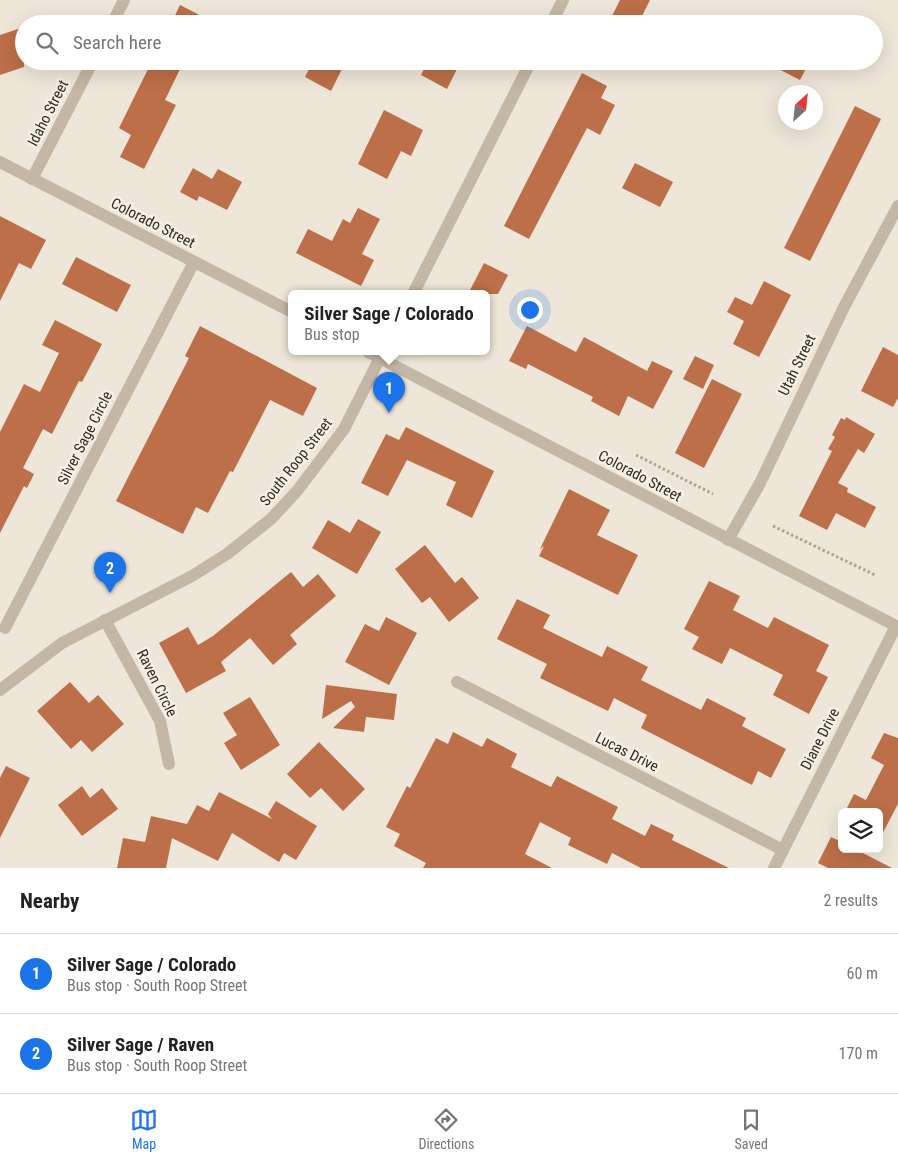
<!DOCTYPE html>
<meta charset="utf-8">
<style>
body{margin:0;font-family:"Roboto Condensed",sans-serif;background:#f2f2f2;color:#222}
.controls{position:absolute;right:15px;bottom:15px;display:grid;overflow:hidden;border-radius:8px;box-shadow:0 5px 20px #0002}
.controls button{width:45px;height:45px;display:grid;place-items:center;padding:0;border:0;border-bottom:1px solid #e0e0e0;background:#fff;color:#222;font:25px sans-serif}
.compass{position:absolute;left:778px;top:85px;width:45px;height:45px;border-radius:50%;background:#fff;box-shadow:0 5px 20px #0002;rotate:27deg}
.you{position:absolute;left:529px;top:309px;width:18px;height:18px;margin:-12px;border:4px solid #fff;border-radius:50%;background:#1a73e8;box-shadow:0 0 0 8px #1a73e833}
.badge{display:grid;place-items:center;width:32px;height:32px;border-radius:50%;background:#1a73e8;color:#fff;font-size:16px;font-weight:700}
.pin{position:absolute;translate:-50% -41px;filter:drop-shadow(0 1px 2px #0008)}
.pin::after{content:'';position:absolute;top:26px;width:18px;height:15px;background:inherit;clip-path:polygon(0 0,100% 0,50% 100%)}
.popup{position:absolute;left:288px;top:290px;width:202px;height:65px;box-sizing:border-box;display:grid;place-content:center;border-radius:8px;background:#fff;filter:drop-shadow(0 1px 4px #0005);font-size:16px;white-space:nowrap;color:#767676}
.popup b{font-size:19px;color:#222}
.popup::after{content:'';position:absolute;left:50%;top:100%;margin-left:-10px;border:10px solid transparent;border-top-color:#fff}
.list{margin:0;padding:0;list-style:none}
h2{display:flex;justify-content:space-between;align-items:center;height:65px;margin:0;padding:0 20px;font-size:21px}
h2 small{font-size:16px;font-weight:400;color:#767676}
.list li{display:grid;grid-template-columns:32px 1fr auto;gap:15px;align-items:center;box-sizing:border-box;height:80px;padding:0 20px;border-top:1px solid #e0e0e0}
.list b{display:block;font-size:19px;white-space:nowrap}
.list p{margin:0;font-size:16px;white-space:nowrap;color:#767676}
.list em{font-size:16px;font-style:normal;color:#767676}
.icon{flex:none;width:28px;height:28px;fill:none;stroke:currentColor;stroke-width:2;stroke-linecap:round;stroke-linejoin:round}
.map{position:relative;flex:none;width:898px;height:868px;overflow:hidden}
.search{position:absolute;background:#fff;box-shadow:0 5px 20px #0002;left:15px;right:15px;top:15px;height:55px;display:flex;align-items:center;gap:12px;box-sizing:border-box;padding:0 18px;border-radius:28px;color:#767676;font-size:19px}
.sheet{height:225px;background:#fff}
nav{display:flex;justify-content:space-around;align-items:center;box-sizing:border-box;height:70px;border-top:1px solid #e0e0e0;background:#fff;font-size:14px;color:#767676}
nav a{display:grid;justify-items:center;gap:2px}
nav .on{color:#1a73e8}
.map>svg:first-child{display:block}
.building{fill:#bc6f48}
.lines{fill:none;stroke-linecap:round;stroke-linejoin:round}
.path{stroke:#b1a190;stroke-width:3;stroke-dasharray:2.5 2.5;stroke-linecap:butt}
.minor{stroke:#c5b7a5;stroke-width:12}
.labels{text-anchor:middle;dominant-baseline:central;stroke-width:5;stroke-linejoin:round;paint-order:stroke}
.street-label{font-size:15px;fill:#322b26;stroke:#f7f0e4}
</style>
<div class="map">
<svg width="898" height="868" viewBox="0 0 898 868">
<rect width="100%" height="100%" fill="#eee6d8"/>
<g class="building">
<path d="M620 0H650L638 24H608Z"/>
<path d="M180 5 217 24H171Z"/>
<path d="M24 27V67L0 75V35Z"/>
<path d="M152 61H184L165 100 176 105 144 169 120 157 131 135 119 128Z"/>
<path d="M313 61H346L331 91 305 77Z"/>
<path d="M428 61H461L447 89 421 75Z"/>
<path d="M763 61H810L800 80Z"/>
<path d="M582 73 607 86 601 98 615 105 600 135 587 128 529 239 504 226Z"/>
<path d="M855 106 881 119 810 261 784 248Z"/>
<path d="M384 110 423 130 411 156 401 151 387 179 358 164Z"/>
<path d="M635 163 673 182 660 207 622 188Z"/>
<path d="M193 168 212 179 218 169 242 182 227 210 199 196 197 201 180 192Z"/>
<path d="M358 208 380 219 362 254 374 260 361 286 296 253 308 229 332 241 343 219 350 223Z"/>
<path d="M0 216 46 240 31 269 19 263 0 301Z"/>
<path d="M76 257 131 285 117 312 62 284Z"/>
<path d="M484 263 508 275 498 294H468Z"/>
<path d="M764 281 791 295 759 357 733 344 744 321 727 312 735 297 752 305Z"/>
<path d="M55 320 102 344 82 382 79 381 52 434 43 429 23 468 34 474 27 488 24 486 0 533V432L24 384 40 392 59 353 42 345Z"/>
<path d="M200 326 317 388 303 416 270 400 233 472 230 471 208 513 196 507 183 534 116 501 189 358 185 356Z"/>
<path d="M527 326 576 352 584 337 647 371 652 361 673 371 653 409 628 396 619 416 591 401 593 397 528 364 526 369 509 361Z"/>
<path d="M883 347 898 355V398L893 407 861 391Z"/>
<path d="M695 356 714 365 703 389 683 379Z"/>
<path d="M712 379 742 394 704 468 675 453Z"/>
<path d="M846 417 875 434 864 453 858 449 838 483 848 488 847 492 876 507 865 528 836 513 827 530 799 516 832 451 828 449 835 437 832 435 841 418 845 420Z"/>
<path d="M406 427 494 471 472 518 446 505 456 482 407 460 388 496 361 483 386 434 399 440Z"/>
<path d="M569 489 610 510 597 535 638 555 618 595 539 556 544 546 540 549Z"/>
<path d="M358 519 381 532 357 574 312 548 328 520 350 533Z"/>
<path d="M425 545 455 583 462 577 479 598 449 622 430 597 422 603 395 569Z"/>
<path d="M291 572 303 587 318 574 336 596 290 635 297 644 273 665 250 638 221 662 226 671 186 693 159 643 188 627 198 645 213 636Z"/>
<path d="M709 581 740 596 733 610 768 628 774 617 829 645 816 671 828 677 809 714 773 695 783 675 730 648 722 664 692 649 699 637 684 629Z"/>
<path d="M517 599 550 615 543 628 602 657 607 646 648 667 641 680 701 710 707 698 746 718 742 726 786 749 771 778 758 771 752 785 641 728 647 715 614 698 608 711 540 678 547 664 497 639Z"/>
<path d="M386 617 417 633 389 685 345 662 365 624 379 631Z"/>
<path d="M70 682 89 703 98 695 124 724 92 752 81 740 71 749 37 711Z"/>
<path d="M326 685 397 694 394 720 366 717 364 732 333 728 355 707 351 701 322 719Z"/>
<path d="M250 697 280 745 241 770 224 743 237 735 223 713Z"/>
<path d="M453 732 482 747 487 738 517 754 511 767 551 787 557 776 618 807 612 819 645 836 651 824 674 835 672 840 729 868H641L612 853 607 864 568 845 571 838 540 822 525 854 552 868H423L426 863 394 846 400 834 386 827 407 786 410 788 436 738 448 744Z"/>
<path d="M884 733 898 738V804L879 840V812H845L854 794 866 800 884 765 871 758Z"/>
<path d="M319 742 365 789 343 811 321 788 310 798 287 774Z"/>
<path d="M6 766 30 778 0 838V778Z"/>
<path d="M82 786 90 798 102 788 118 809 82 836 58 805Z"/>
<path d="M219 792 272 819 268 814 276 801 317 826 296 860 284 853 279 862 232 833 218 861 172 838 166 868H117L123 838 145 842 151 816 187 824 197 805 209 811Z"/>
<path d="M831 837 842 842V849H855L892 868H828L818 863Z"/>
</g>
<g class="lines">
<g class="path">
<path d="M636 455 713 494"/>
<path d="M773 526 875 575"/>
</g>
<g class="minor">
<path d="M112 24 124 0"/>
<path d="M551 24 563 0"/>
<path d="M0 162 292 312"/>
<path d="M32 179 93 61"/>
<path d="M413 294 531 61"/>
<path d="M368 352 898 627"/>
<path d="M728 540 760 483 844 307 898 206"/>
<path d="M105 620 160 721 169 764"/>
<path d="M5 628 194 262"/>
<path d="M457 682 783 850"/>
<path d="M0 690 62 643 192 576 227 554 271 519 297 491 344 429 383 352"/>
<path d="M774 868 896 626"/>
</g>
</g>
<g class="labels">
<g class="street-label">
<text transform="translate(48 113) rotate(-63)">Idaho Street</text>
<text transform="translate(153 223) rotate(27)">Colorado Street</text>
<text transform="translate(797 365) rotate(-64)">Utah Street</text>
<text transform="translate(85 438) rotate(-63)">Silver Sage Circle</text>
<text transform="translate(296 462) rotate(-52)">South Roop Street</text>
<text transform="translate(640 476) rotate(28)">Colorado Street</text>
<text transform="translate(157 683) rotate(64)">Raven Circle</text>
<text transform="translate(820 739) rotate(-63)">Diane Drive</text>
<text transform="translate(627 752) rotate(27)">Lucas Drive</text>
</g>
</g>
</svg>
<div class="controls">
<button><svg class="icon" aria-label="layers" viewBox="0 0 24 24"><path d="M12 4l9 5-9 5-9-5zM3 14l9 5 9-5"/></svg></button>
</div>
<svg class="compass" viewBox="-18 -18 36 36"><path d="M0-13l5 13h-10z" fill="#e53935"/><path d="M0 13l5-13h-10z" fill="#767676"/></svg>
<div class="you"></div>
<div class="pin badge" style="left:389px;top:413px">1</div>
<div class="popup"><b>Silver Sage / Colorado</b>Bus stop</div>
<div class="pin badge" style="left:110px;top:593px">2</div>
<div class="search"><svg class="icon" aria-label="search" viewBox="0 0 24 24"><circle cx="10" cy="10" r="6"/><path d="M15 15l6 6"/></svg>Search here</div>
</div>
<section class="sheet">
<h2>Nearby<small>2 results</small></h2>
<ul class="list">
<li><span class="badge">1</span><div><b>Silver Sage / Colorado</b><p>Bus stop · South Roop Street</p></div><em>60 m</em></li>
<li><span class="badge">2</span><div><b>Silver Sage / Raven</b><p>Bus stop · South Roop Street</p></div><em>170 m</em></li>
</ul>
</section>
<nav>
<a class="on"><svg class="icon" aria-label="map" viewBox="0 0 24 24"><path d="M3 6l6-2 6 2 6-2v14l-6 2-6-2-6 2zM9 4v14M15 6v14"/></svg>Map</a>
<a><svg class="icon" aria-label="directions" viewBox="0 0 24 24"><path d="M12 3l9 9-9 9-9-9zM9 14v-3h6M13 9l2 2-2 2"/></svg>Directions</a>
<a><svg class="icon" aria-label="saved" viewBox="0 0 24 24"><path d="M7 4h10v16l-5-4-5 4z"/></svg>Saved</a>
</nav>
